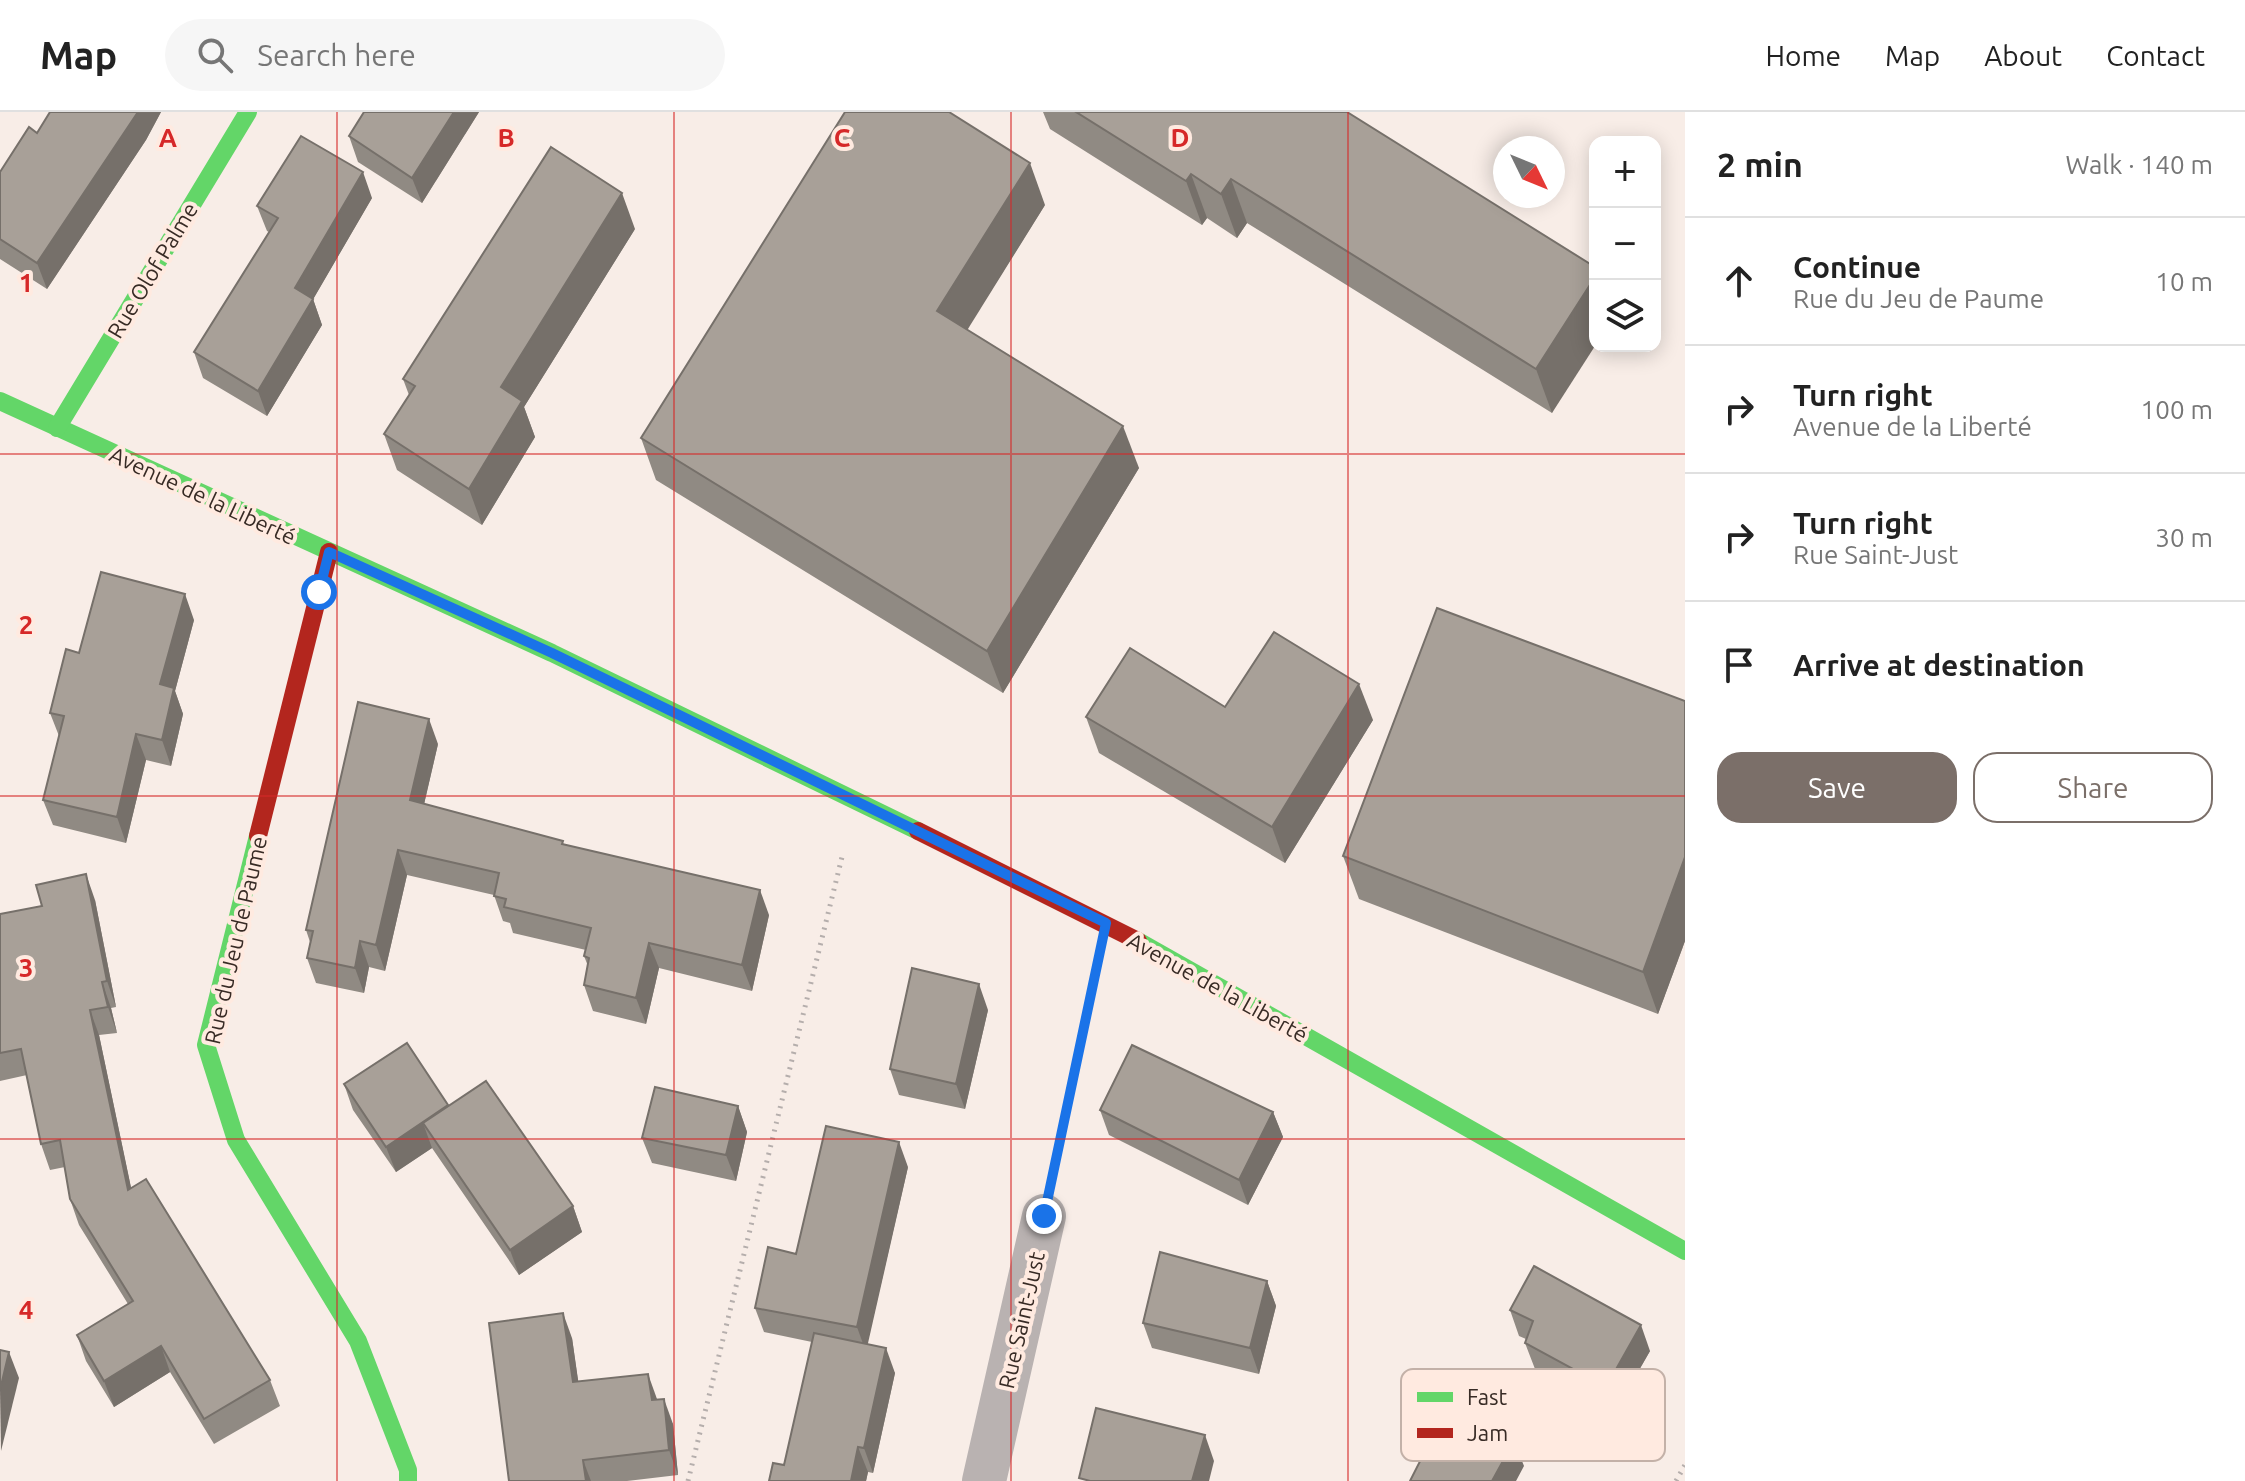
<!DOCTYPE html>
<meta charset="utf-8">
<style>
body{margin:0;font-family:Ubuntu,sans-serif;background:#f6f6f6;color:#222}
.controls{position:absolute;right:24px;top:24px;display:grid;overflow:hidden;border-radius:16px;box-shadow:0 4px 20px #0003}
.controls button{width:72px;height:72px;display:grid;place-items:center;padding:0;border:0;border-bottom:2px solid #e0e0e0;background:#fff;color:#222;font:40px sans-serif}
.compass{position:absolute;left:1493px;top:24px;width:72px;height:72px;border-radius:50%;background:#fff;box-shadow:0 4px 20px #0003;rotate:133deg}
.stop{position:absolute;width:24px;height:24px;margin:-18px;border:6px solid #1a73e8;border-radius:50%;background:#fff}
.stop.end{background:#1a73e8;border-color:#fff;box-shadow:0 2px 8px #0008}
.list{margin:0;padding:0;list-style:none}
h2{display:flex;justify-content:space-between;align-items:center;height:104px;margin:0;padding:0 32px;font-size:34px}
h2 small{font-size:26px;font-weight:400;color:#767676}
.list li{display:grid;grid-template-columns:52px 1fr auto;gap:24px;align-items:center;box-sizing:border-box;height:128px;padding:0 32px;border-top:2px solid #e0e0e0}
.list b{display:block;font-size:30px;white-space:nowrap}
.list p{margin:0;font-size:26px;white-space:nowrap;color:#767676}
.list em{font-size:26px;font-style:normal;color:#767676}
.actions{display:flex;gap:16px;padding:24px 32px}
.actions a{flex:1;padding:18px 0;border:2px solid #7b6f69;border-radius:24px;text-align:center;font-size:28px;color:#7b6f69}
.actions .main{background:#7b6f69;color:#fff}
.icon{flex:none;width:44px;height:44px;fill:none;stroke:currentColor;stroke-width:2;stroke-linecap:round;stroke-linejoin:round}
.map{position:relative;flex:none;width:1685px;height:1369px;overflow:hidden}
header{display:flex;align-items:center;gap:48px;box-sizing:border-box;height:112px;padding:0 40px;background:#fff;border-bottom:2px solid #e0e0e0}
header strong{font-size:38px}
nav{display:flex;gap:44px;margin-inline-start:auto;font-size:28px}
.search{width:560px;height:72px;background:#f6f6f6;display:flex;align-items:center;gap:20px;box-sizing:border-box;padding:0 28px;border-radius:44px;color:#767676;font-size:30px}
main{display:flex}
aside{flex:1;background:#fff}
.map>svg:first-child{display:block}
.lines{fill:none;stroke-linecap:round;stroke-linejoin:round}
.path{stroke:#b5aeac;stroke-width:5;stroke-dasharray:2 6;stroke-linecap:butt}
.street{stroke:#b9b2b1;stroke-width:44}
.fast{stroke:#63d668;stroke-width:18}
.jam{stroke:#b3261e;stroke-width:18}
.wall{fill:#908a83}
.shaded-wall{fill:#76706a}
.building{fill:#a8a098;stroke:#76706a;stroke-width:2}
.route{stroke:#1a73e8;stroke-width:10}
.grid{fill:none;stroke:#d62828;stroke-width:2;stroke-opacity:0.55}
.labels{text-anchor:middle;dominant-baseline:central;stroke-width:8;stroke-linejoin:round;paint-order:stroke}
.street-label{font-size:22px;fill:#382b25;stroke:#ffeae0}
.key{fill:#ffeae0;stroke:#c3b1a8;stroke-width:2}
.key-label{font-size:22px;fill:#382b25}
.grid-label{font-size:26px;text-anchor:middle;font-weight:bold;fill:#d62828;stroke:#ffeae0;stroke-width:8;stroke-linejoin:round;paint-order:stroke}
</style>
<header>
<strong>Map</strong>
<div class="search"><svg class="icon" aria-label="search" viewBox="0 0 24 24"><circle cx="10" cy="10" r="6"/><path d="M15 15l6 6"/></svg>Search here</div>
<nav><a>Home</a><a>Map</a><a>About</a><a>Contact</a></nav>
</header>
<main>
<div class="map">
<svg width="1685" height="1369" viewBox="0 0 1685 1369">
<rect width="100%" height="100%" fill="#f8ede7"/>
<g class="lines">
<g class="path">
<path d="M1055 1053 1095 863"/>
<path d="M688 1369 843 741"/>
<path d="M1676 1369 1685 1353"/>
</g>
<path class="street" d="M984 1369 1044 1104"/>
<g class="fast">
<path d="M0 289 552 541 918 719"/>
<path d="M57 316 248 0"/>
<path d="M258 724 206 933 236 1028 358 1229 408 1358V1369"/>
<path d="M1138 829 1685 1139"/>
</g>
<g class="jam">
<path d="M918 719 1138 829"/>
<path d="M258 724 329 440"/>
</g>
</g>
<g class="wall">
<path d="M50 0H161L146 28 47 177 0 147V60L37 21Z"/>
<path d="M479 0 422 91 358 50 349 24Z"/>
<path d="M1043 0H1347L1595 155 1552 301 1247 111 1237 126 1207 106 1202 113 1050 17Z"/>
<path d="M372 86 313 187 322 213 267 304 203 266 194 240 269 120 267 119 257 94Z"/>
<path d="M1045 93 967 217 1139 356 1003 581 656 368 641 326Z"/>
<path d="M635 117 524 295 535 325 482 413 397 358 384 322 409 283 403 267Z"/>
<path d="M194 508 175 579 183 602 171 654 146 648 126 731 53 713 43 688 59 624 50 601 79 541Z"/>
<path d="M1685 589V829L1658 902 1359 787 1343 744Z"/>
<path d="M1225 595 1373 608 1285 751 1099 641 1086 605Z"/>
<path d="M438 632 424 692 564 732 769 803 752 879 659 856 646 912 593 899 584 873 588 854 584 844 586 838 513 821 510 811 503 809 494 783 407 763 385 859 369 855 364 881 316 871 307 846 310 830 306 818Z"/>
<path d="M95 788 116 895 111 896 117 921 99 923 131 1076 270 1268 280 1294 214 1332 170 1260 114 1295 86 1249 77 1223 128 1192 79 1113 70 1087 65 1055 50 1058 41 1032 27 963 0 969V802Z"/>
<path d="M988 898 965 997 899 983 890 957Z"/>
<path d="M344 972 448 994 573 1094 582 1120 519 1163 432 1036 396 1060 353 998Z"/>
<path d="M738 994 747 1020 736 1069 652 1051 642 1026Z"/>
<path d="M1100 998 1273 1000 1283 1025 1248 1093 1109 1023Z"/>
<path d="M908 1055 867 1232 895 1261 873 1361 868 1360 866 1369H769L784 1353 812 1230 764 1220 755 1196 796 1142Z"/>
<path d="M1267 1169 1276 1194 1259 1262 1152 1236 1143 1211Z"/>
<path d="M1510 1198 1650 1239 1615 1300 1535 1257 1525 1231 1526 1227 1519 1224Z"/>
<path d="M572 1226 578 1269 657 1288 673 1312 678 1363 627 1369H509Z"/>
</g>
<g class="shaded-wall">
<path d="M138 0H161L146 28 47 177 37 151Z"/>
<path d="M454 0H479L422 91 412 66Z"/>
<path d="M1030 51 1045 93 953 241 937 199Z"/>
<path d="M363 60 372 86 311 191 313 187 322 213 267 304 258 279 295 176Z"/>
<path d="M1191 62 1207 106 1202 113 1186 69Z"/>
<path d="M1231 67 1247 111 1237 126 1221 82Z"/>
<path d="M622 81 635 117 524 295 535 325 482 413 469 377 501 275Z"/>
<path d="M1595 165V234L1552 301 1536 257Z"/>
<path d="M1123 314 1139 356 1003 581 987 539Z"/>
<path d="M185 482 194 508 175 579 183 602 171 654 162 628 160 572Z"/>
<path d="M1359 572 1373 608 1285 751 1272 715Z"/>
<path d="M429 607 438 632 419 714 410 688Z"/>
<path d="M136 622 146 648 126 731 117 705Z"/>
<path d="M398 738 407 763 385 859 376 833Z"/>
<path d="M1685 745V829L1658 902 1643 860Z"/>
<path d="M86 762 95 788 116 895 107 869Z"/>
<path d="M760 778 769 803 752 879 742 853Z"/>
<path d="M360 829 369 855 364 881 355 856Z"/>
<path d="M649 831 659 856 646 912 636 886Z"/>
<path d="M102 870 111 896 117 921 108 895Z"/>
<path d="M979 872 988 898 965 997 956 972Z"/>
<path d="M90 898 99 923 137 1104 128 1078Z"/>
<path d="M448 993 423 1011 432 1036 396 1060 386 1035Z"/>
<path d="M738 994 747 1020 736 1069 726 1043Z"/>
<path d="M1273 1000 1283 1025 1248 1093 1239 1068Z"/>
<path d="M899 1030 908 1055 866 1240 857 1215Z"/>
<path d="M573 1094 582 1120 519 1163 510 1138Z"/>
<path d="M1267 1169 1276 1194 1259 1262 1250 1236Z"/>
<path d="M563 1201 572 1226 582 1295 573 1270Z"/>
<path d="M1641 1213 1650 1239 1615 1300 1606 1275Z"/>
<path d="M161 1234 170 1260 114 1295 104 1269Z"/>
<path d="M886 1236 895 1261 873 1361 864 1336Z"/>
<path d="M9 1240 19 1266 1 1339 0 1278Z"/>
<path d="M648 1262 657 1287 661 1313 652 1288Z"/>
<path d="M664 1287 673 1312 678 1363 669 1338Z"/>
<path d="M1205 1323 1214 1349 1209 1369H1192Z"/>
<path d="M1514 1329 1524 1354 1516 1369H1492Z"/>
<path d="M858 1335 868 1360 866 1369H851Z"/>
<path d="M583 1348 591 1369H586Z"/>
</g>
<g class="building">
<path d="M50 0H138L37 151 0 127V60L29 15 37 21Z"/>
<path d="M364 0H454L412 66 349 24Z"/>
<path d="M845 0H949L1030 51 937 199 1123 314 987 539 641 326Z"/>
<path d="M1076 0H1347L1595 155V165L1536 257 1231 67 1221 82 1191 62 1186 69Z"/>
<path d="M301 24 363 60 295 176 313 187 258 279 194 240 278 106 257 94Z"/>
<path d="M551 35 622 81 501 275 522 289 469 377 384 322 415 274 403 267Z"/>
<path d="M101 460 185 482 160 572 174 576 162 628 136 622 117 705 43 688 64 604 50 601 66 537 79 541Z"/>
<path d="M1437 496 1685 589V745L1643 860 1343 744Z"/>
<path d="M1274 520 1359 572 1272 715 1086 605 1130 536 1225 595Z"/>
<path d="M358 590 429 607 410 688 563 729 562 732 760 778 742 853 649 831 636 886 584 873 589 846 584 844 591 816 504 795 506 787 494 784 499 761 398 738 376 833 360 829 355 856 307 846 313 819 306 818Z"/>
<path d="M86 762 107 869 102 870 108 895 90 898 128 1078 146 1067 270 1268 204 1307 161 1234 104 1269 77 1223 133 1189 70 1087 60 1028 41 1032 21 937 0 941V802L42 794 36 773Z"/>
<path d="M912 856 979 872 956 972 890 957Z"/>
<path d="M407 931 448 993 386 1035 344 972Z"/>
<path d="M1132 933 1273 1000 1239 1068 1100 998Z"/>
<path d="M486 969 573 1094 510 1138 423 1011Z"/>
<path d="M655 975 738 994 726 1043 642 1026Z"/>
<path d="M826 1014 899 1030 857 1215 755 1196 768 1135 796 1142Z"/>
<path d="M1160 1140 1267 1169 1250 1236 1143 1211Z"/>
<path d="M1534 1154 1641 1213 1606 1275 1525 1231 1533 1209 1510 1198Z"/>
<path d="M563 1201 573 1270 648 1262 652 1288 664 1287 669 1338 583 1348 586 1369H509L489 1211Z"/>
<path d="M814 1221 886 1236 864 1336 858 1335 851 1369H769L773 1351 784 1353Z"/>
<path d="M0 1238 9 1240 0 1278Z"/>
<path d="M1448 1294 1514 1329 1492 1369H1410Z"/>
<path d="M1096 1296 1205 1323 1192 1369H1090L1079 1366Z"/>
</g>
<g class="lines">
<path class="route" d="M319 480 329 440 552 541 1106 811 1044 1104"/>
</g>
<path class="grid" d="M337 0V1369M674 0V1369M1011 0V1369M1348 0V1369M0 342H1685M0 684H1685M0 1027H1685"/>
<g class="labels">
<g class="street-label">
<text transform="translate(152 158) rotate(-59)">Rue Olof Palme</text>
<text transform="translate(203 383) rotate(25)">Avenue de la Liberté</text>
<text transform="translate(235 828) rotate(-77)">Rue du Jeu de Paume</text>
<text transform="translate(1218 875) rotate(29)">Avenue de la Liberté</text>
<text transform="translate(1021 1208) rotate(-77)">Rue Saint-Just</text>
</g>
</g>
<rect x="1401" y="1257" width="264" height="92" rx="12" class="key"/>
<rect x="1417" y="1280" width="36" height="10" fill="#63d668"/>
<rect x="1417" y="1316" width="36" height="10" fill="#b3261e"/>
<g class="key-label">
<text x="1467" y="1293">Fast</text>
<text x="1467" y="1329">Jam</text>
</g>
<g class="grid-label">
<text x="168" y="35">A</text>
<text x="506" y="35">B</text>
<text x="842" y="35">C</text>
<text x="1180" y="35">D</text>
<text x="26" y="180">1</text>
<text x="26" y="522">2</text>
<text x="26" y="865">3</text>
<text x="26" y="1207">4</text>
</g>
</svg>
<div class="controls">
<button>+</button>
<button>−</button>
<button><svg class="icon" aria-label="layers" viewBox="0 0 24 24"><path d="M12 4l9 5-9 5-9-5zM3 14l9 5 9-5"/></svg></button>
</div>
<svg class="compass" viewBox="-18 -18 36 36"><path d="M0-13l5 13h-10z" fill="#e53935"/><path d="M0 13l5-13h-10z" fill="#767676"/></svg>
<div class="stop" style="left:319px;top:480px"></div>
<div class="stop end" style="left:1044px;top:1104px"></div>
</div>
<aside>
<h2>2 min<small>Walk · 140 m</small></h2>
<ul class="list">
<li><svg class="icon" aria-label="ahead" viewBox="0 0 24 24"><path d="M12 20V5M6 11l6-6 6 6"/></svg><div><b>Continue</b><p>Rue du Jeu de Paume</p></div><em>10 m</em></li>
<li><svg class="icon" aria-label="right" viewBox="0 0 24 24"><path d="M7 20v-9h11M14 6l5 5-5 5"/></svg><div><b>Turn right</b><p>Avenue de la Liberté</p></div><em>100 m</em></li>
<li><svg class="icon" aria-label="right" viewBox="0 0 24 24"><path d="M7 20v-9h11M14 6l5 5-5 5"/></svg><div><b>Turn right</b><p>Rue Saint-Just</p></div><em>30 m</em></li>
<li><svg class="icon" aria-label="arrive" viewBox="0 0 24 24"><path d="M6 21V4h12l-3 4 3 4H6"/></svg><div><b>Arrive at destination</b></div></li>
</ul>
<div class="actions"><a class="main">Save</a><a>Share</a></div>
</aside>
</main>
